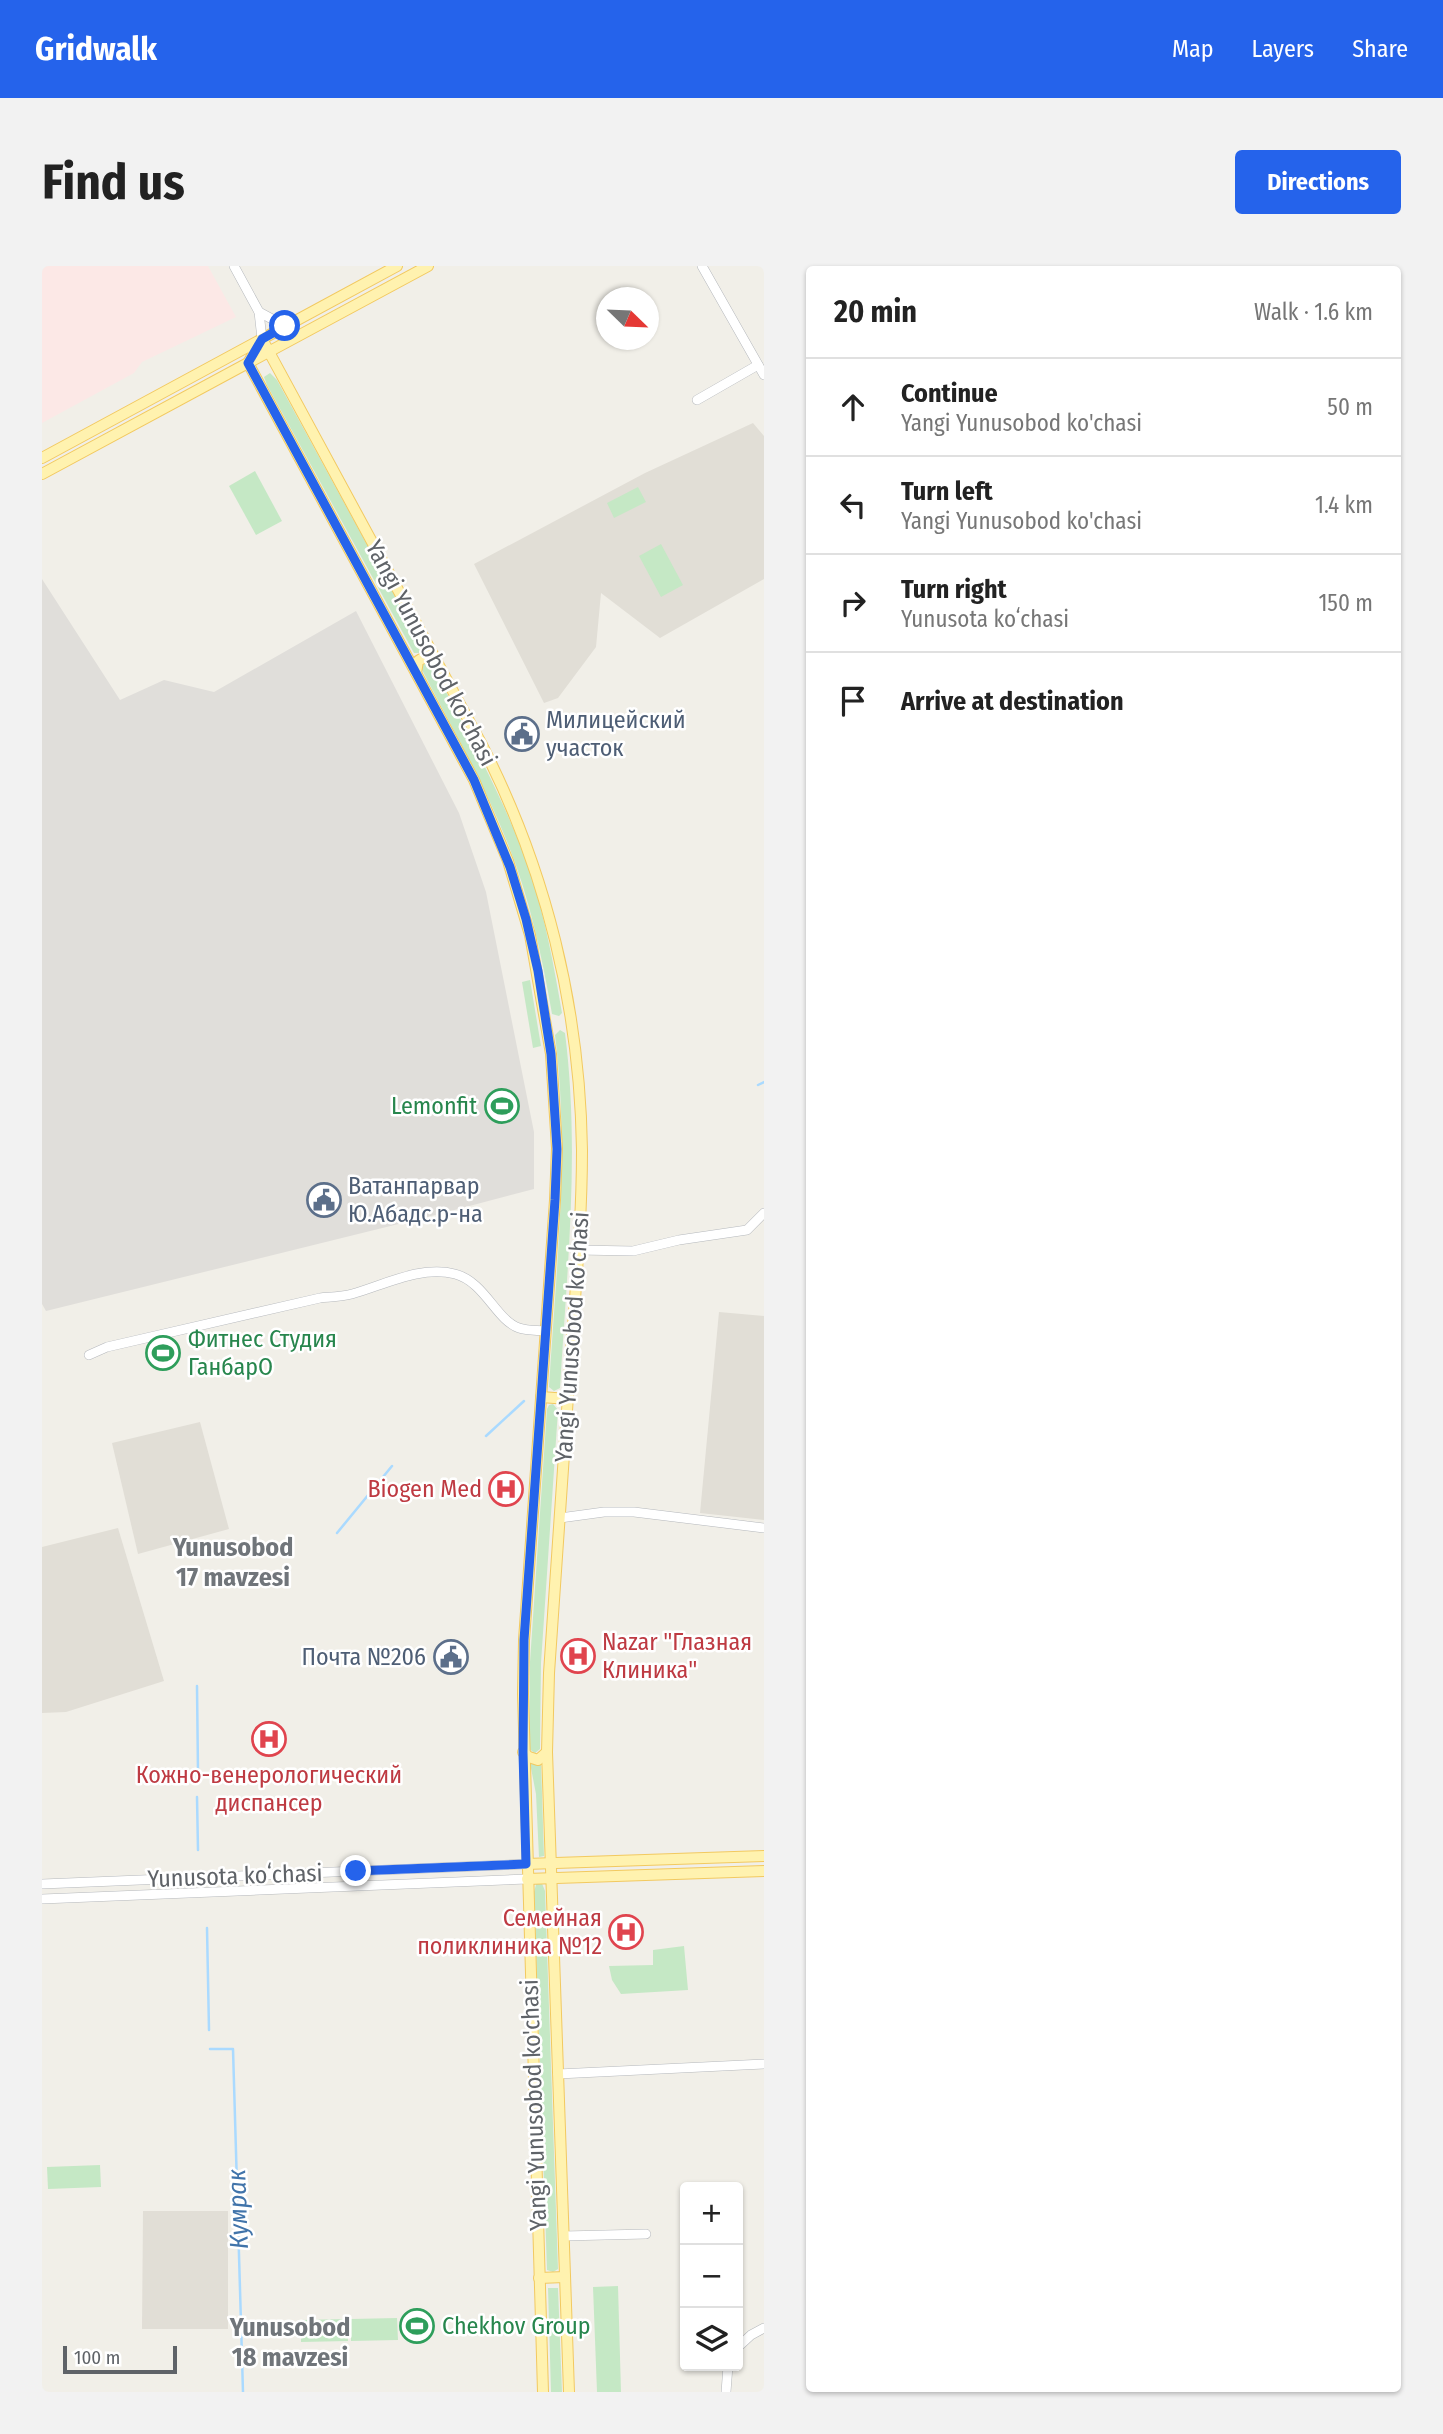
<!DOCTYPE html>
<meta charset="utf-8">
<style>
body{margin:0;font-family:"Fira Sans Condensed",sans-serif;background:#f2f2f2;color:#222}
.controls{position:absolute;right:21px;bottom:21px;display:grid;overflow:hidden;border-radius:7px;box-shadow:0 2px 5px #0004}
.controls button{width:63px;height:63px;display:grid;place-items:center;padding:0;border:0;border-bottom:2px solid #e0e0e0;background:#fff;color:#222;font:35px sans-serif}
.compass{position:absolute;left:554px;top:21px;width:63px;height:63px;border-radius:50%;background:#fff;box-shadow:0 2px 5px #0004;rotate:113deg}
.scale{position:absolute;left:21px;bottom:18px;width:114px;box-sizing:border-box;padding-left:7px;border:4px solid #5f6368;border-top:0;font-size:19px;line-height:24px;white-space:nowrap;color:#5f6368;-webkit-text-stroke:5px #fff;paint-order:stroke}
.stop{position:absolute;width:21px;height:21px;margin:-16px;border:5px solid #2563eb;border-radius:50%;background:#fff}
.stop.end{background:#2563eb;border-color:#fff;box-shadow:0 2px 7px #0008}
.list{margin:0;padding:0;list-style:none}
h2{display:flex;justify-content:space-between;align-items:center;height:91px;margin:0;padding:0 28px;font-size:30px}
h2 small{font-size:23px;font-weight:400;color:#767676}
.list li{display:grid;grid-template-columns:46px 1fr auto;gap:21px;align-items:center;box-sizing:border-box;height:98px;padding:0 28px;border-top:2px solid #e0e0e0}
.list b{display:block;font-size:26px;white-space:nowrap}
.list p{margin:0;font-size:23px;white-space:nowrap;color:#767676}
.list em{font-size:23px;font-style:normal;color:#767676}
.icon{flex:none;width:38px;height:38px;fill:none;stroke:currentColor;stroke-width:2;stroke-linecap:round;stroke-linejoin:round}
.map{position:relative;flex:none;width:722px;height:2126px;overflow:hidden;border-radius:7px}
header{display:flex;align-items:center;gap:42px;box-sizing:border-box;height:98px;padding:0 35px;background:#2563eb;color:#fff}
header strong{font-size:33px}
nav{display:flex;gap:38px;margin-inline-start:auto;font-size:24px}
.intro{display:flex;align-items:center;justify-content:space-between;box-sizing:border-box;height:168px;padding:0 42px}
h1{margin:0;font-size:49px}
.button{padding:18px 32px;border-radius:7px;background:#2563eb;color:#fff;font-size:24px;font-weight:700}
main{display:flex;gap:42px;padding:0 42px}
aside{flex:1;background:#fff;border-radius:7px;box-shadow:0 2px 5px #0004}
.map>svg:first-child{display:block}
.industrial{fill:#e0deda}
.education{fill:#e1ded6}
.medical{fill:#fce8e6}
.green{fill:#c5e8c5}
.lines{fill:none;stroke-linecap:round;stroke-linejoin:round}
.stream{stroke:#aadaff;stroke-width:2.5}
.minor-casing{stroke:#b5b8bc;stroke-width:10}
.major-casing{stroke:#f2c960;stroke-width:12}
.minor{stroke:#fff;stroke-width:9}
.major{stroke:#fff2af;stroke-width:10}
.route{stroke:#2563eb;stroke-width:9}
.labels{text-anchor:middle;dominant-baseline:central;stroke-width:5;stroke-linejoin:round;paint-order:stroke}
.street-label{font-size:24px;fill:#5f6368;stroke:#fff}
.service-label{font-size:24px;fill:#4e5e75;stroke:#fff;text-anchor:start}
.leisure-label{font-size:24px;fill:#27864d;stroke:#fff;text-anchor:start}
.health-label{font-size:24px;fill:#be3a42;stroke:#fff;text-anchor:end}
.neighbourhood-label{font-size:26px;font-weight:bold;fill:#70757a;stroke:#fff}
.water-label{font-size:26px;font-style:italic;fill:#4174aa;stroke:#fff}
</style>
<header>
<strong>Gridwalk</strong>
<nav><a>Map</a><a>Layers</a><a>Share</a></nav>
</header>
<div class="intro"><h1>Find us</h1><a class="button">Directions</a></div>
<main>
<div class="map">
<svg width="722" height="2126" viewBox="0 0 722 2126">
<rect width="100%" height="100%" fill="#f1efe8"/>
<path class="industrial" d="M0 313 78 434 122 414 172 426 314 345 417 547 444 626 492 866V923L401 947 4 1045 0 1038Z"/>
<g class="education">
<path d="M711 157 722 170V313L618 372 559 327 554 381 516 432 502 437 432 298 603 207Z"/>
<path d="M677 1046 722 1050V1254L658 1247Z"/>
<path d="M158 1156 187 1263 96 1288 70 1177Z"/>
<path d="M76 1262 122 1415 24 1446 0 1447V1281Z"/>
<path d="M101 1945H186V2063H100Z"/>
</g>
<path class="medical" d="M0 0H166L194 51 100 96 92 107 0 157Z"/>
<g class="green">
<path d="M228 107 235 114 381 381 377 387H372L225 119 222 111Z"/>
<path d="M213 205 240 255 214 269 187 220Z"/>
<path d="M596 221 604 236 572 252 565 237Z"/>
<path d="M619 278 641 319 619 331 597 290Z"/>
<path d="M382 397H389C424 465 463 533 488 606 503 651 512 700 520 747L517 750 510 748C500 691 488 633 466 578 442 517 409 460 379 402Z"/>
<path d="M488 714 499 780 491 782 480 716Z"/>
<path d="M518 764 523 767C538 885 525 1003 518 1122L512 1125 507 1121C514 1004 528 886 513 769Z"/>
<path d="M511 1138 516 1144 499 1397 498 1483 493 1487 487 1483 488 1396 505 1143 507 1139Z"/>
<path d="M488 1497H499L502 1590 497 1591 494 1528Z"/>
<path d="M495 1615H499L503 1625 516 2003 511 2006 505 2004 492 1626Z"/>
<path d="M642 1680 646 1724 579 1728 570 1714 567 1700 611 1699V1684Z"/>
<path d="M58 1899 59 1921 6 1923 5 1901Z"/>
<path d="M576 2020 579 2126H555L551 2021Z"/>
<path d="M506 2022H516L520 2126H509Z"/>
<path d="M355 2052 356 2074 309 2075V2053Z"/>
<path d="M305 2053 306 2075 259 2076V2054Z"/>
</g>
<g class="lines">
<g class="stream">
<path d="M716 819 722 816"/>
<path d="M444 1170 482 1135"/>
<path d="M295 1267 350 1200"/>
<path d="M155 1420 156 1506"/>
<path d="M155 1531 156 1584"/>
<path d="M165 1662 167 1764"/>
<path d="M168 1783H191L201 2126"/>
</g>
<g class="minor-casing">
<g id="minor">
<path d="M192 0 217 46 220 73"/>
<path d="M660 0 722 109"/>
<path d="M217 46 243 60"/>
<path d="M655 134 716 99"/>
<path d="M536 984 591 985 637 974 705 964 722 947"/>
<path d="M47 1089 65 1081 278 1032C288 1031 299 1031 310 1028 342 1019 379 999 413 1008 443 1016 454 1054 477 1062 486 1065 495 1064 504 1065"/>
<path d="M518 1252 562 1246H592L722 1262"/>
<path d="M0 1618 484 1598"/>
<path d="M0 1633 485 1613"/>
<path d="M516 1808 722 1798"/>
<path d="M522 1970 604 1968"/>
<path d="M696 2081 709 2069 722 2062"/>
<path d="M684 2126 686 2100"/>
</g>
</g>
<g class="major-casing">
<g id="major">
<path d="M220 73 206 97 432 514 466 595 488 669 509 788 515 882 513 934 482 1374 481 1428 501 2126"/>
<path d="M220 73 439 477C504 603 538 742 540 884 540 957 533 1029 528 1101 521 1203 514 1305 507 1407L505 1486 527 2126"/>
<path d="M0 192 355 0"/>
<path d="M0 208 386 0"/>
<path d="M374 407 376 395C383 390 386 391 394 394"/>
<path d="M499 1131 526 1133"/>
<path d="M481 1486 487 1491 496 1494 505 1486"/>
<path d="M484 1598 722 1590"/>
<path d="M485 1613 722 1605"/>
<path d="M497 2012 523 2011"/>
</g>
</g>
<use href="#minor" class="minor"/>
<use href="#major" class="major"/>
</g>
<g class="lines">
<path class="route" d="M243 60 220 73 206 97 432 514 468 601 484 653 496 705 509 788 515 883 513 934 482 1374 481 1486 484 1598 314 1605"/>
</g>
<defs>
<g id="civic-ring" transform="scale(1.75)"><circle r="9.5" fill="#fff" stroke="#5c6f8a" stroke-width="1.5"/><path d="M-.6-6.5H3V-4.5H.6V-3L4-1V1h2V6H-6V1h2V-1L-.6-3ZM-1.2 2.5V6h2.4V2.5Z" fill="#5c6f8a"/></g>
<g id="stadium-ring" transform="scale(1.75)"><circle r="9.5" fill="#fff" stroke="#2e9e5b" stroke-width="1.5"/><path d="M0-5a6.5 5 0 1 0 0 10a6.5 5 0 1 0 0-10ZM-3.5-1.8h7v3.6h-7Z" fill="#2e9e5b"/></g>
<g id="hospital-ring" transform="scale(1.75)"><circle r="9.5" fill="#fff" stroke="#e0444e" stroke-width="1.5"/><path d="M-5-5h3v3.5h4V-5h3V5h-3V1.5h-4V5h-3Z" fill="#e0444e"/></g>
</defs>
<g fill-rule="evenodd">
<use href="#civic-ring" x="480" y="468"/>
<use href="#stadium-ring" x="460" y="840"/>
<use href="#civic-ring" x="282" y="934"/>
<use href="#stadium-ring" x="121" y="1087"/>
<use href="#hospital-ring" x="464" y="1223"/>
<use href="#hospital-ring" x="536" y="1390"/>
<use href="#civic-ring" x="409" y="1391"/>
<use href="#hospital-ring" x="227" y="1473"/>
<use href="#hospital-ring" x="584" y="1666"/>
<use href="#stadium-ring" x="375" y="2060"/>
</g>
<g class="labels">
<g class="street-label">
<text transform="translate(389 387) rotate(62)">Yangi Yunusobod ko'chasi</text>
<text transform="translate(530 1071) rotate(-86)">Yangi Yunusobod ko'chasi</text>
<text transform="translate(193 1610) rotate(-2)">Yunusota koʻchasi</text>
<text transform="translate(492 1839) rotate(-92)">Yangi Yunusobod ko'chasi</text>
</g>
<g class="service-label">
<text x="504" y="454">Милицейский<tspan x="504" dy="28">участок</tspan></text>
<text x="306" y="920">Ватанпарвар<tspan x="306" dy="28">Ю.Абадс.р-на</tspan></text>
<text x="384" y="1391" text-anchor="end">Почта №206</text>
</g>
<g class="leisure-label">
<text x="435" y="840" text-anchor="end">Lemonfit</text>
<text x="146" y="1073">Фитнес Студия<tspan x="146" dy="28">ГанбарО</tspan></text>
<text x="400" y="2060">Chekhov Group</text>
</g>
<g class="health-label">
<text x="440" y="1223">Biogen Med</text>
<text x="560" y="1376" text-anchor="start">Nazar "Глазная<tspan x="560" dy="28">Клиника"</tspan></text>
<text x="227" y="1509" text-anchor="middle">Кожно-венерологический<tspan x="227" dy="28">диспансер</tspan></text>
<text x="560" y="1652">Семейная<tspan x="560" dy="28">поликлиника №12</tspan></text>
</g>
<g class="neighbourhood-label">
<text x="191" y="1281">Yunusobod<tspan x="191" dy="30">17 mavzesi</tspan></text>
<text x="248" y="2061">Yunusobod<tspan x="248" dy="30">18 mavzesi</tspan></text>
</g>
<g class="water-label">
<text transform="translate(196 1943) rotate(-92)">Кумрак</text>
</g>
</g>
</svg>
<div class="controls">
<button>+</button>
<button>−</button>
<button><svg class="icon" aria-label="layers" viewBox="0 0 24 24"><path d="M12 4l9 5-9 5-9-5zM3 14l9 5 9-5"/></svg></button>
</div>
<svg class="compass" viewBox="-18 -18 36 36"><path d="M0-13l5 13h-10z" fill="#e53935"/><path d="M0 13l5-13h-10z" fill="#767676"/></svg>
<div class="scale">100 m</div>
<div class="stop" style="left:243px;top:60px"></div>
<div class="stop end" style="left:314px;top:1605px"></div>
</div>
<aside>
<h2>20 min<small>Walk · 1.6 km</small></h2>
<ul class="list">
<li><svg class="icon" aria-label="ahead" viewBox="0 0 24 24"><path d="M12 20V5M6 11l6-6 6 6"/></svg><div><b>Continue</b><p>Yangi Yunusobod ko'chasi</p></div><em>50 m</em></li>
<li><svg class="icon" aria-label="left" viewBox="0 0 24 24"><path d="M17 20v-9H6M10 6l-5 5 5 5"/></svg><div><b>Turn left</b><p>Yangi Yunusobod ko'chasi</p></div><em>1.4 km</em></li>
<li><svg class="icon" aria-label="right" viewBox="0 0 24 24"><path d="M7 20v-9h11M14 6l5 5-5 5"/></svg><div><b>Turn right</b><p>Yunusota koʻchasi</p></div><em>150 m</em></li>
<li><svg class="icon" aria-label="arrive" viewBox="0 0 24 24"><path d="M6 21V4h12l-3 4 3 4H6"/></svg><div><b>Arrive at destination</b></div></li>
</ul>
</aside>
</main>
